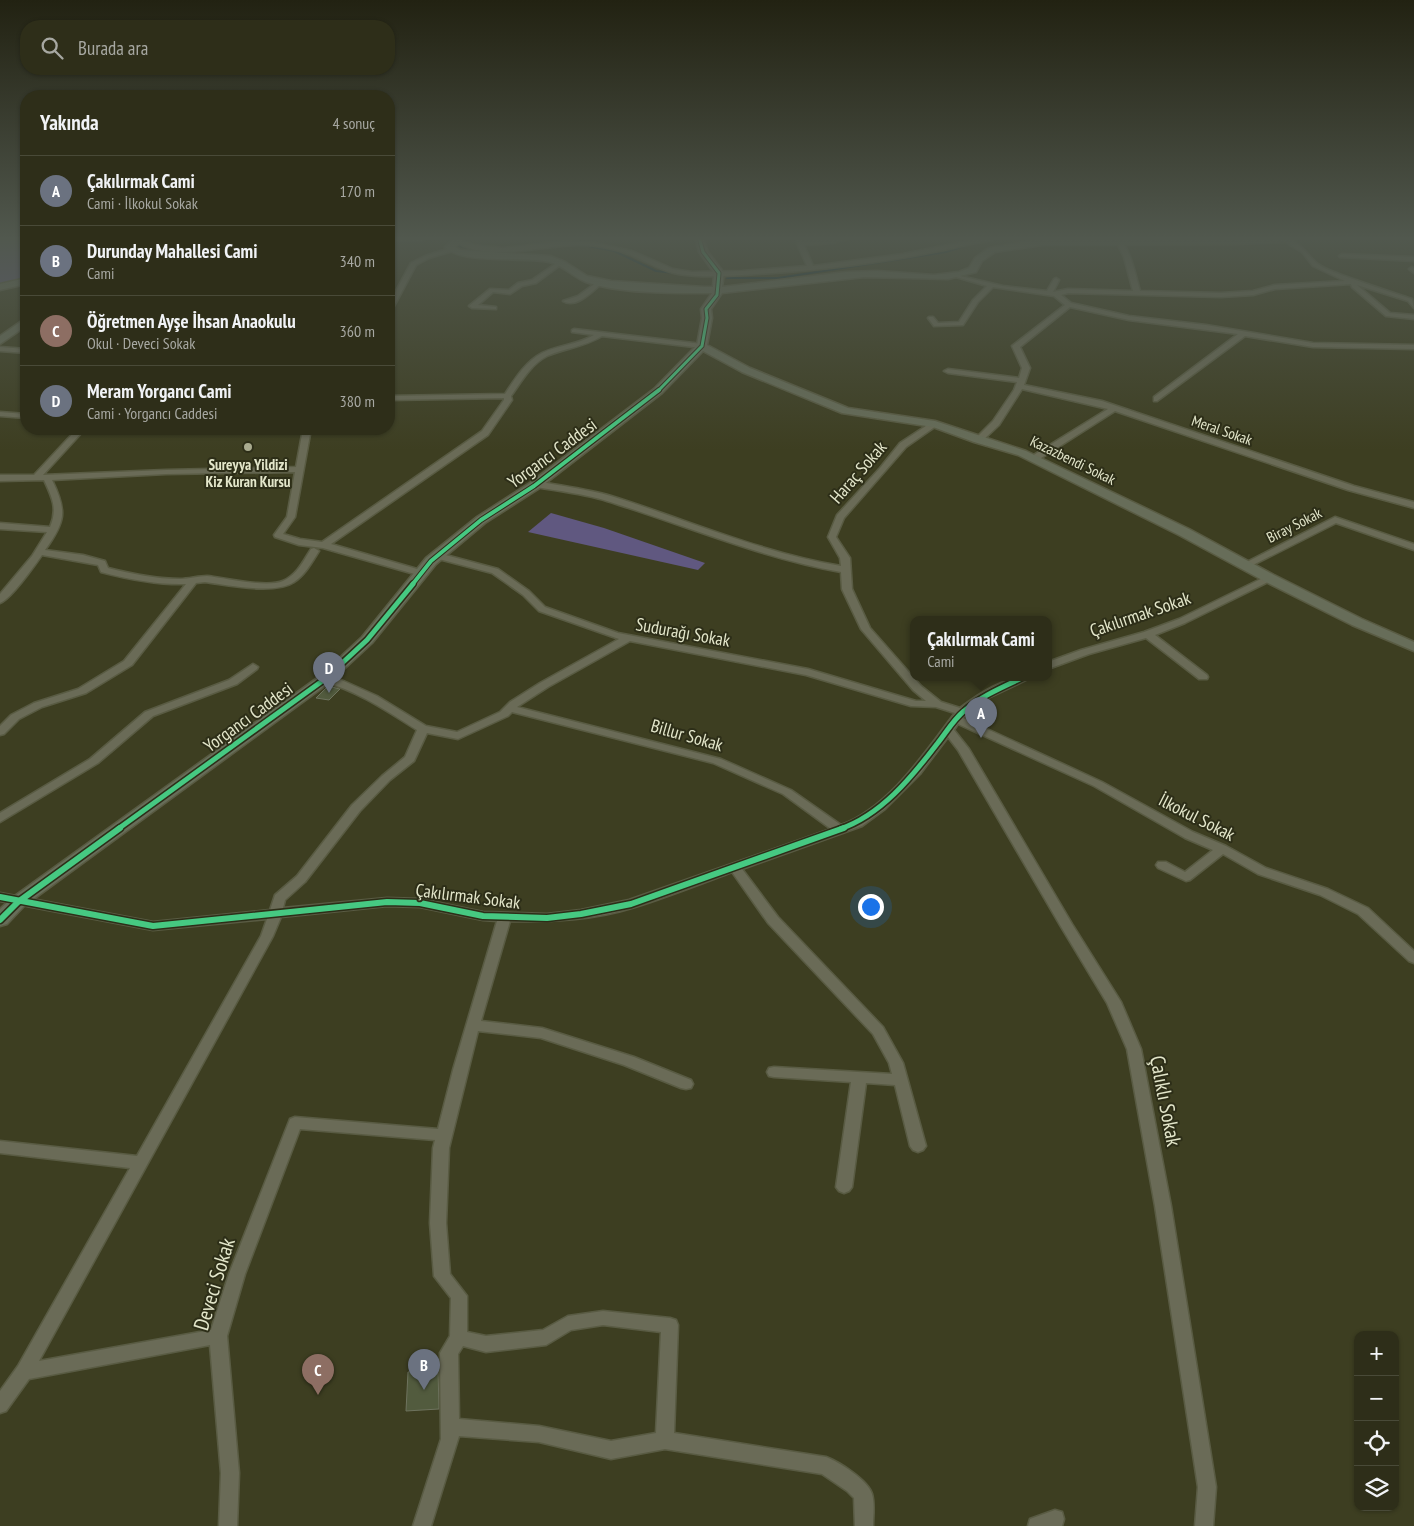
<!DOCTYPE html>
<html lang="tr">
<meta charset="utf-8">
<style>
body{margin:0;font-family:"PT Sans Narrow",sans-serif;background:#3a3a26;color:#f1f3f6}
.controls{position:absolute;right:15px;bottom:15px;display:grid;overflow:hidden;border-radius:10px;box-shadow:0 1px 4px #0004}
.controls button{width:45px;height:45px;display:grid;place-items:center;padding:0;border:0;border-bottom:1px solid #494a38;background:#2e2e19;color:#f1f3f6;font:25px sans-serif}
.you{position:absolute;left:870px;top:906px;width:18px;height:18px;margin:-12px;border:4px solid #fff;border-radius:50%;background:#1a73e8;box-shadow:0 0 0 8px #1a73e833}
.badge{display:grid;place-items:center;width:32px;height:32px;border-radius:50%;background:#a9ab8f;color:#fff;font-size:16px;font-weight:700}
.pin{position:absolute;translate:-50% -41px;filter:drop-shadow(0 1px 2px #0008)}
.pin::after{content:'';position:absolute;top:26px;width:18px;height:15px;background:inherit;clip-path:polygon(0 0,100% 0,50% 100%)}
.popup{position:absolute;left:910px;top:616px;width:142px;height:65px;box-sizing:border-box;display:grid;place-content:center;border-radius:10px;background:#2e2e19;filter:drop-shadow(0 1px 4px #0005);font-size:16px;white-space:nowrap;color:#a7a8a2}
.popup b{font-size:19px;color:#f1f3f6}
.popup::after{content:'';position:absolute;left:50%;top:100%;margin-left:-10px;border:10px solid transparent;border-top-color:#2e2e19}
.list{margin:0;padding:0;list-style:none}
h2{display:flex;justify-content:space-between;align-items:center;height:65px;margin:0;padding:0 20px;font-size:21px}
h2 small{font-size:16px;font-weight:400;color:#a7a8a2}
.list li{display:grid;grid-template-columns:32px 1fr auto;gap:15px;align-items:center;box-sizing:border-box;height:70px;padding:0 20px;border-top:1px solid #494a38}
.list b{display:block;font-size:19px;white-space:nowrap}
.list p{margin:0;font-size:16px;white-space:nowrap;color:#a7a8a2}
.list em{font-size:16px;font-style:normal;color:#a7a8a2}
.icon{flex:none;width:28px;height:28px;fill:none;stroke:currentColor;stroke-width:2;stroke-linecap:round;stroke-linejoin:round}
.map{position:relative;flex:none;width:1414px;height:1526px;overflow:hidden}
.search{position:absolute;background:#2e2e19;box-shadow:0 1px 4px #0004;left:20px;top:20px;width:375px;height:55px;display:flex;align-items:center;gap:12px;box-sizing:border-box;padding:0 18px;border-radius:20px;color:#a7a8a2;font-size:19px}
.panel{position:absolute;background:#2e2e19;box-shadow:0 1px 4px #0004;left:20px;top:90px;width:375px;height:345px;border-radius:20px}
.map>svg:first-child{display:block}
.green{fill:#605880}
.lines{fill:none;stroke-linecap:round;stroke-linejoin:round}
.stream{stroke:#0f2f3b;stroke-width:2}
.building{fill:#525b3e;stroke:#6e735e}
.street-casing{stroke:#595b43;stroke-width:3}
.secondary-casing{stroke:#595b43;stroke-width:3}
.street{fill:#6a6b57;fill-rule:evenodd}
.secondary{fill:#676d59;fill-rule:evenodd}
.cycleway-far3-casing{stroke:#2d2e18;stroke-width:5}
.cycleway-far2-casing{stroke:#2d2e18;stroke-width:6}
.cycleway-far1-casing{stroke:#2d2e18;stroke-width:8}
.cycleway-casing{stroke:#2d2e18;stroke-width:9}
.cycleway-far3{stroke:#46c982;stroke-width:3}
.cycleway-far2{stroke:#46c982;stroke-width:4}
.cycleway-far1{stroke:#46c982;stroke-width:5}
.cycleway{stroke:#46c982;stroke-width:6}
.poi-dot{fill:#a9ab8f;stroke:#2d2e18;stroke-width:2}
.labels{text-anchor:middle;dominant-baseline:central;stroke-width:4;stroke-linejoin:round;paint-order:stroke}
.far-street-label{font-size:15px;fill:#e3e6ca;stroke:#2d2e18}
.far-poi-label{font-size:15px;font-weight:bold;fill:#e3e6ca;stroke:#2d2e18}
.street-label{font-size:18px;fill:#e3e6ca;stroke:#2d2e18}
.near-street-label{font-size:21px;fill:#e3e6ca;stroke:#2d2e18}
</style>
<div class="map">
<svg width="1414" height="1526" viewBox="0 0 1414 1526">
<rect width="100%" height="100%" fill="#3d3e21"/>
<g class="green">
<path d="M0 237H26V279L0 284Z"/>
<path d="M551 513 604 528 705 563 698 570 528 532Z"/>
</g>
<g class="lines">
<g class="stream">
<path d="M445 237 450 241"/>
<path d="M1116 237 1190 238"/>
<path d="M1231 238 1260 237"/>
<path d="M989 240 1018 237"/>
<path d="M456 245 479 251"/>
<path d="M582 245 614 251 656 271 693 275"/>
<path d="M485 252H499"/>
<path d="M727 278H778L946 252 971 244"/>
</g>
</g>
<g class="building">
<path d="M328 686 340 689 329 700 316 698Z"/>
<path d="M438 1369 439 1409 406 1411 408 1372Z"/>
</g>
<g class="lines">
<g class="street-casing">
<g id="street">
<path d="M389 237H424V239L421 241 389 240Z"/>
<path d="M796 237H802V241L854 237 833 243 804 245 813 266 903 254 987 237H999C991 242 976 242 966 245 898 261 827 270 757 274 731 276 704 278 678 274 661 271 648 262 633 256 617 249 598 245 581 245 544 244 487 264 455 241L458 239 474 245 503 248 566 241 595 243 632 251 673 269 692 272 742 271 807 266 796 241Z"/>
<path d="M1282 238C1298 237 1307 256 1318 264 1324 269 1332 271 1339 274 1363 283 1388 291 1412 299L1414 308 1408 301 1357 285 1390 313 1414 315V319L1386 316 1352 287 1351 284 1275 289 1253 295 1221 297 1068 293 1061 295 1071 303 1129 316 1206 325 1313 343 1414 345V349L1313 347 1245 336 1157 401H1154V397L1238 334 1129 320 1070 307 1020 347 1030 368 1024 385 1102 401 1354 486 1414 502V508L1348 490 1115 411 1038 460H1032V456L1108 409 1022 389 999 425 981 442 974 440 993 421 1014 390 1017 382 948 373 944 371 948 369 1019 378 1022 368 1012 346 1065 305 1054 296 993 287 978 302 963 325 934 326 928 318 929 317H933L938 323 959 322 973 300 987 286 956 277V275L1003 286 1047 291 1054 279 1056 278 1059 280 1053 292 1068 289 1133 291 1124 257 1116 241 1119 239C1130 247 1136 277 1140 291L1221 293 1253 291 1275 285 1345 281 1313 266 1302 252 1282 240Z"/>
<path d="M451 248 453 249V251L429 258 416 265 392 310 389 312V304L411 263 425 256Z"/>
<path d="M1342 254 1414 257V261L1340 257 1339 256Z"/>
<path d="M561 260 564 262 563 263 536 283 522 286 510 294 493 292 478 305 496 307V309L472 308 469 306 490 289 509 290 518 283 532 280Z"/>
<path d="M1412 267 1414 268V273L1409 269Z"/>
<path d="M600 280 602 281V283C593 291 576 309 563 301L578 296Z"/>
<path d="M574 329 702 344 706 346 702 348 602 336C584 347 565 348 547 356 531 364 521 382 511 396L512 400 488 435 331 544 424 571V575H418L323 548 299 545 275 537 274 535 287 517 295 472 166 474 52 480C67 511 66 521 45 550L83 555 105 561 108 568C132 574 156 579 180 579 189 579 198 576 207 576 226 578 266 588 283 581 297 575 304 560 311 549L314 548 319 551C312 562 305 575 294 582 275 595 228 585 205 582L196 583 132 665 86 693 42 707 19 719 4 734 0 735V726L11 715 34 703 78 689 124 661 186 584C157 585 128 579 101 572L98 565 42 555C35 565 10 600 0 603V594L32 556 47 532 0 529V523L50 527C58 509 52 497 44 480L0 481V475H34L77 429H85L43 475 166 470 296 467 303 429H311L295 517 283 534 300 539 322 542 482 431 504 400V398L389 400V396L505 394C515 379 525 362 542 353 558 345 577 345 594 335L572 332V330Z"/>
<path d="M0 347 26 349V353L0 351Z"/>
<path d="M0 412 26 414V418L0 416Z"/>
<path d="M932 422 939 424 906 447 844 518 836 537 850 558 852 589 870 628 921 686 941 702 960 708C980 693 1004 677 1029 677L1028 679 986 699 963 718 1102 782 1193 832 1226 846 1266 868 1328 889 1368 908 1414 951V963L1409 961 1358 914 1320 895 1258 874 1223 854 1190 880 1186 881 1158 868 1156 865 1158 862H1166L1185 872 1213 850 1185 838 1094 786 958 724 954 730 969 749 1072 924 1121 1002 1141 1049 1171 1206 1216 1487 1213 1526H1195L1198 1487 1155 1206 1127 1049 1107 1003 1060 925 958 750 948 737 920 774 885 809 862 826 742 869 778 917 883 1027 903 1063 926 1146 923 1150 918 1152 913 1150 910 1146 895 1085 866 1083 852 1187 849 1191 844 1193 839 1191 836 1187 851 1082 774 1077 769 1076 767 1072 769 1068 774 1067 892 1074 889 1063 873 1034 768 923 732 872C700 884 667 897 635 907 594 920 552 922 510 921L481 1021 542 1028 634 1057 691 1080 693 1084 691 1088 686 1089 681 1088 624 1065 541 1038 478 1031 449 1148 446 1223 450 1274 467 1296V1332L486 1336 543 1330 568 1316 603 1311 670 1318 676 1320 678 1325 674 1433 826 1457C839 1462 868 1480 872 1494 875 1504 873 1516 873 1526H855L854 1498 847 1491 822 1474 665 1449 611 1459 539 1442 459 1436 431 1526H413L441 1439 440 1353 450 1336 451 1298 434 1276 430 1223 433 1148 435 1140 300 1129 245 1274 227 1336 239 1473 237 1526H219L221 1473 210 1345 29 1379 6 1411 0 1413V1391L18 1366 130 1168 0 1153V1141L137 1156 261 936 267 919 153 930 0 901V893L153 922 270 910 275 895 297 876 352 805 382 776 405 757 417 730C387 711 356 690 321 681L320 679 321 677 339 679 377 696 426 726 457 732 500 712 510 702 540 683 619 639 539 611 523 595 492 573 435 558 433 556 438 553 498 569 529 591 545 607 618 633 808 669 916 701H926L913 690 861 629 842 589 841 572C761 558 685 525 607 501 585 494 559 491 536 487L532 484 536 481C561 486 587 489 611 496 688 520 762 553 841 566L840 558 828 537 837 515 880 468 900 443ZM630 641 806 675 911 706 936 707 955 713C926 751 889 808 841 825L791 790 721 759 517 707 548 687ZM512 712 713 763 783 794 831 829 629 900 581 910 547 914 483 912 420 899 387 898 283 908 285 900 305 882 360 811 390 780 414 761 427 733 458 739 508 716ZM387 906 420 907 483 920 497 921 453 1070 438 1129 295 1117 290 1119 229 1274 211 1330 39 1361 273 936 281 917ZM603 1325 661 1332 656 1433 611 1441 539 1426 459 1419 458 1354 463 1346 486 1352 546 1345 571 1330Z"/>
<path d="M1335 517 1414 544V550L1336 523 1249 567H1243L1241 565Z"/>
<path d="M1269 575 1272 576V580L1185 623 1155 635 1207 675 1208 677 1207 679H1199L1146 638 1089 654 1048 669V662L1081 650 1144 632 1179 619Z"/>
<path d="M253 664 258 667 257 669 237 684 153 716 98 763 0 822V813L90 759 145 712 229 680Z"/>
<path d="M1055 1510 1062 1512 1064 1519 1062 1526H1028L1030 1519Z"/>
</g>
</g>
<g class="secondary-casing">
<g id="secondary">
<path d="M452 237H460L462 241 455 247 460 250 550 256 565 262 587 276 611 281 704 287H713L714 273 699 252 695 237H703L708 252 724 273 722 287 846 272 877 271 934 275 959 272 969 268 975 258 989 248 1042 239 1298 237 1297 239 1284 242 1237 244 1042 245 995 252 982 261 976 272 948 279 864 277 722 293 711 309 712 318 707 345 750 368 848 408 935 421 1026 451 1189 529 1274 575 1362 619 1414 642V651L1352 625 1264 581 1179 535 1018 455 974 442 933 427 842 413 742 372 703 351 662 393 538 489 485 523 436 564 372 643 330 682 24 906 7 924 0 926V909L12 898 320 676 362 637 426 558 477 517 530 483 654 389 697 345 702 318 701 309 712 293C676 293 620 294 586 282 573 277 563 265 549 262 524 256 462 265 445 247L453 240Z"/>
<path d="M26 278V284L0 290V284Z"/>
<path d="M26 318V326L0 344V336Z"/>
</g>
</g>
<use href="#street" class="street"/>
<use href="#secondary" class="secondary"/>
<g class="cycleway-far3-casing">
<path id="cycleway-far3" d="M658 391 702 346 707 318 706 309 717 295 719 273 703 252 699 237"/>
</g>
<g class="cycleway-far2-casing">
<path id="cycleway-far2" d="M412 585 431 561 481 520 534 486 659 390"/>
</g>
<g class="cycleway-far1-casing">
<g id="cycleway-far1">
<path d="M118 829 325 679 367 640 413 584"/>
<path d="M840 829C881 815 911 778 937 744 946 733 953 720 964 711 981 696 1003 687 1024 677"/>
</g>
</g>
<g class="cycleway-casing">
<g id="cycleway">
<path d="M0 897 153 926 387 902 420 903 483 916 547 918 581 914 631 904 844 828"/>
<path d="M0 920 18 902 120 828"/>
</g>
</g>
<use href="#cycleway-far3" class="cycleway-far3"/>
<use href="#cycleway-far2" class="cycleway-far2"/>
<use href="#cycleway-far1" class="cycleway-far1"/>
<use href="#cycleway" class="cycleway"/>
</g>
<linearGradient id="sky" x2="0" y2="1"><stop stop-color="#222212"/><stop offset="0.53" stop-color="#51584e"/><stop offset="1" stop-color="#51584e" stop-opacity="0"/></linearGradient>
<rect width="1414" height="450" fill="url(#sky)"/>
<circle class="poi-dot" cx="248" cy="447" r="5"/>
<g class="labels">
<g class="far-street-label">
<text transform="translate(1222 430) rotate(19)">Meral Sokak</text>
<text transform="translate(1073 460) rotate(26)">Kazazbendi Sokak</text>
<text transform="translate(1294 525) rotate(-27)">Biray Sokak</text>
</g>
<g class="far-poi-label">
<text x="248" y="464">Sureyya Yildizi<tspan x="248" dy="17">Kiz Kuran Kursu</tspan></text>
</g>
<g class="street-label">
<text transform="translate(552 453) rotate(-36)">Yorgancı Caddesi</text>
<text transform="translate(858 472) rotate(-49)">Haraç Sokak</text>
<text transform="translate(1140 614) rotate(-19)">Çakılırmak Sokak</text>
<text transform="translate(683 632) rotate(10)">Sudurağı Sokak</text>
<text transform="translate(248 717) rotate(-36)">Yorgancı Caddesi</text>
<text transform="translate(687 735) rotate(16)">Billur Sokak</text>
<text transform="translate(1197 817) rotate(27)">İlkokul Sokak</text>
<text transform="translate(468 896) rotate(7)">Çakılırmak Sokak</text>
</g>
<g class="near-street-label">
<text transform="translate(1166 1101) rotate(79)">Çalıklı Sokak</text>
<text transform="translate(214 1284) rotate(-73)">Deveci Sokak</text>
</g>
</g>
</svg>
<div class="controls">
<button>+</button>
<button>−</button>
<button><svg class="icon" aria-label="locate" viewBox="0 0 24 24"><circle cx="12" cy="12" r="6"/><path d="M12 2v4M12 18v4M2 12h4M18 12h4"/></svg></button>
<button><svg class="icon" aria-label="layers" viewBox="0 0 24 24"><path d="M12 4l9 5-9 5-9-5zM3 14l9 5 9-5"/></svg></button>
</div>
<div class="you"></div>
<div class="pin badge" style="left:981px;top:738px;background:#6b7280">A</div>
<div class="popup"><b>Çakılırmak Cami</b>Cami</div>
<div class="pin badge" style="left:424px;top:1390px;background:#6b7280">B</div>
<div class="pin badge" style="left:318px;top:1395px;background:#8d6e63">C</div>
<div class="pin badge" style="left:329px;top:693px;background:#6b7280">D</div>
<div class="search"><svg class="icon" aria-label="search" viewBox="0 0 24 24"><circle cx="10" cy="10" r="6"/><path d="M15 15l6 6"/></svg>Burada ara</div>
<section class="panel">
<h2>Yakında<small>4 sonuç</small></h2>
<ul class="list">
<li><span class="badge" style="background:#6b7280">A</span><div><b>Çakılırmak Cami</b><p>Cami · İlkokul Sokak</p></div><em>170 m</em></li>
<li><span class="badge" style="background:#6b7280">B</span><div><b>Durunday Mahallesi Cami</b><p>Cami</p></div><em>340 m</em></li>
<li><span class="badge" style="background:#8d6e63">C</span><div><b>Öğretmen Ayşe İhsan Anaokulu</b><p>Okul · Deveci Sokak</p></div><em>360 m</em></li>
<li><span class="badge" style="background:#6b7280">D</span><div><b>Meram Yorgancı Cami</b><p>Cami · Yorgancı Caddesi</p></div><em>380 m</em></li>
</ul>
</section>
</div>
